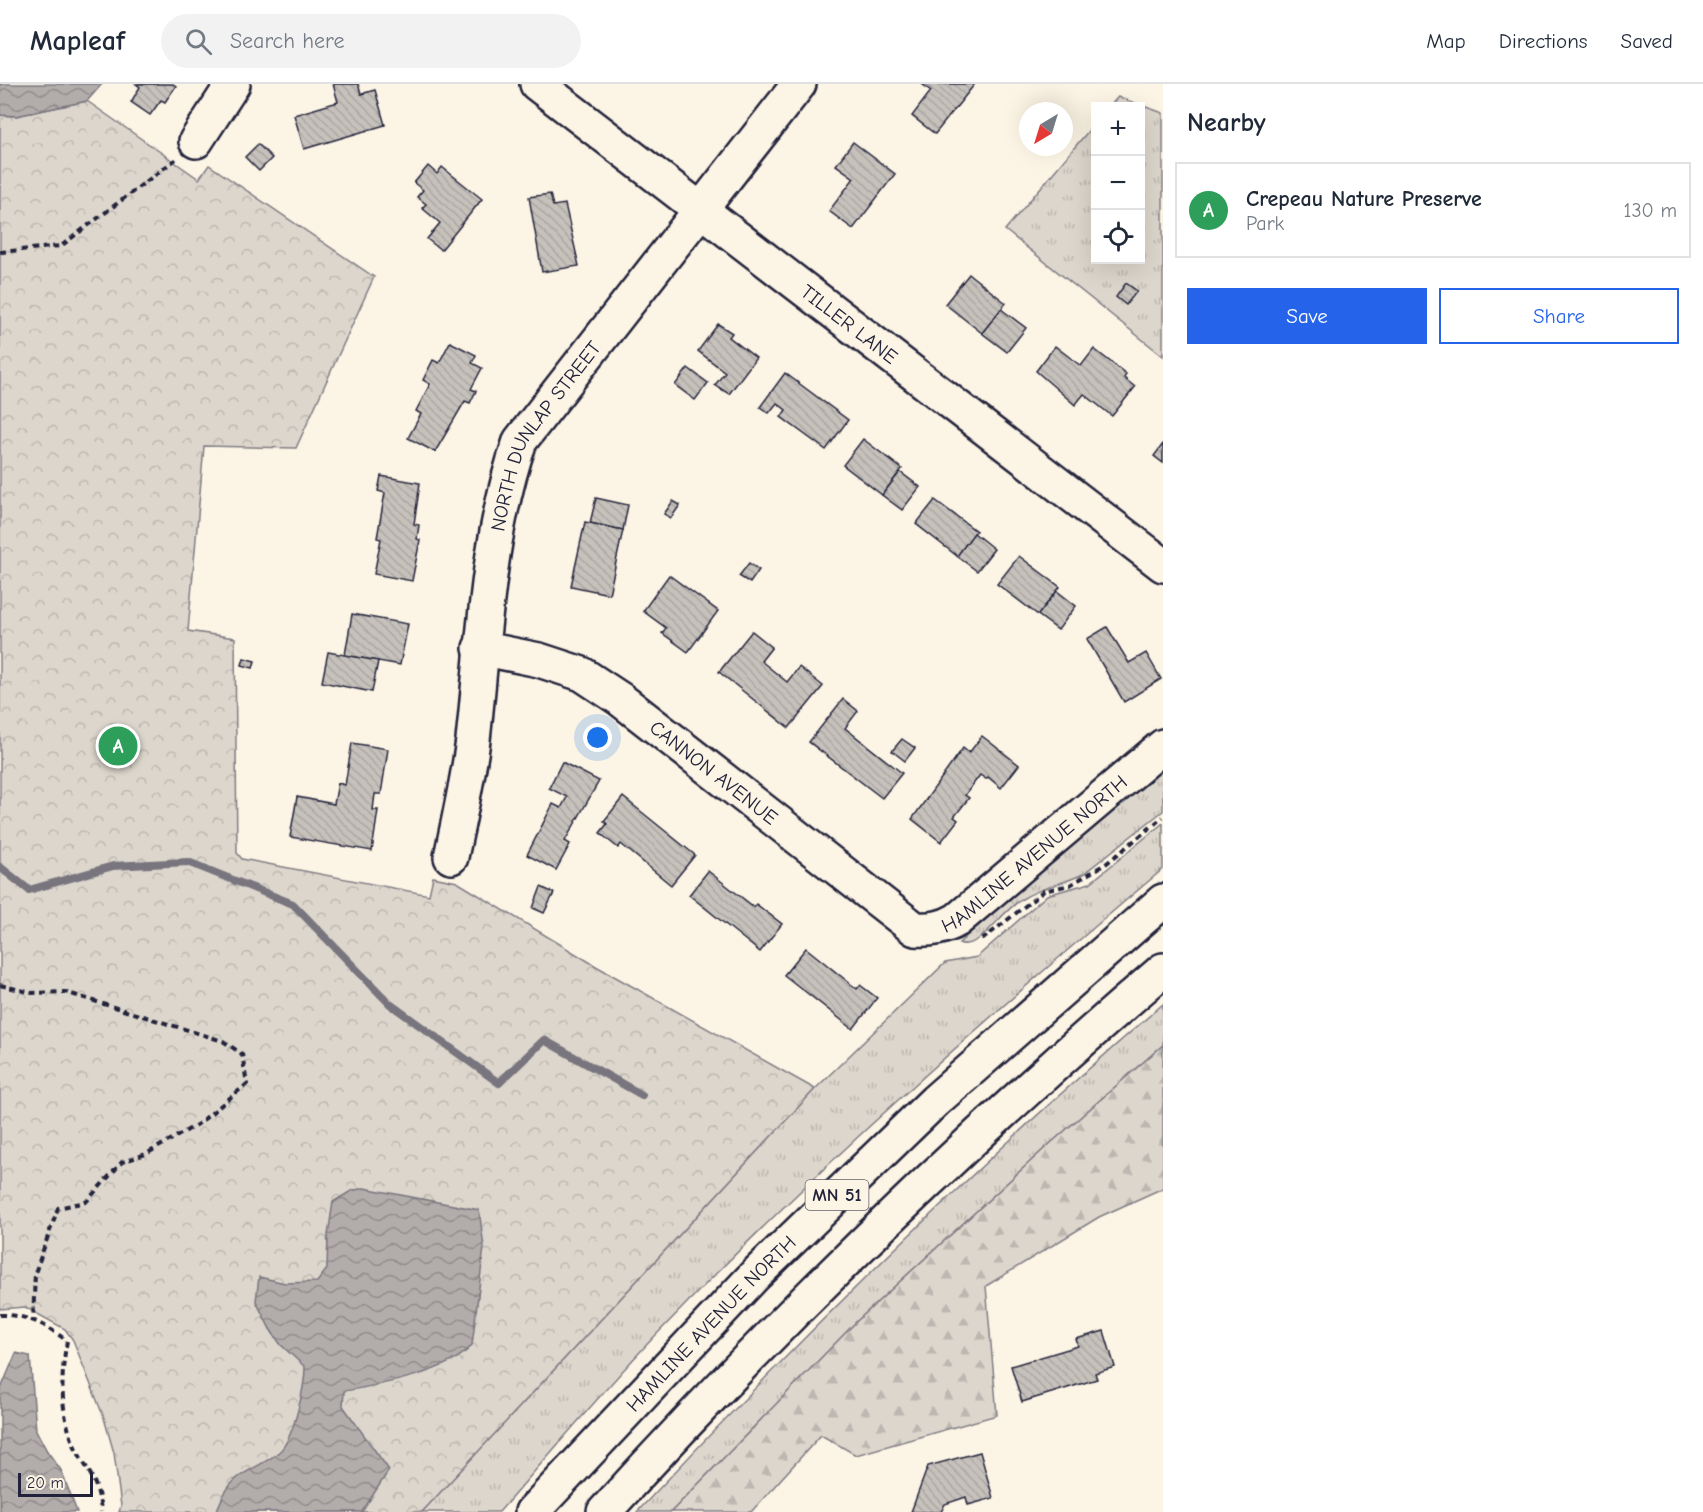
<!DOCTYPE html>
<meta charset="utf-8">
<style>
body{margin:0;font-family:"Comic Neue",sans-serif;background:#f2f2f3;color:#1f2937}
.controls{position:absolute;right:18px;top:18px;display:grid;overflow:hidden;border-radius:0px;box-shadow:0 6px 24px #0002}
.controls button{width:54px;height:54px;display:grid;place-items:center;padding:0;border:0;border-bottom:2px solid #e0e1e3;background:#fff;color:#1f2937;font:30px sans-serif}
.compass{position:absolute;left:1019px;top:18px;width:54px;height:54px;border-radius:50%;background:#fff;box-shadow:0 6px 24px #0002;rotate:218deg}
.scale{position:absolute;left:18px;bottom:15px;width:75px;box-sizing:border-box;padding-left:6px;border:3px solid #22223b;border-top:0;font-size:16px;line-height:21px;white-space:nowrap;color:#22223b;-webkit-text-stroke:4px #fcf5e5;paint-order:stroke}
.you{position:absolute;left:598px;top:654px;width:21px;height:21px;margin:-15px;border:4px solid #fff;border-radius:50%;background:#1a73e8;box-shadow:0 0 0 9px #1a73e833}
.badge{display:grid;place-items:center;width:39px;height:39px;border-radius:50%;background:#2563eb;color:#fff;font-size:20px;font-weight:700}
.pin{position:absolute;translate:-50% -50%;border:3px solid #fff;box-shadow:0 2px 6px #0006}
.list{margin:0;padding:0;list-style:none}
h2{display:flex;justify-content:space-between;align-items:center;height:78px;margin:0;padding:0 24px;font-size:26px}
h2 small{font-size:20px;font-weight:400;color:#747a83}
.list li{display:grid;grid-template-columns:39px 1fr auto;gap:18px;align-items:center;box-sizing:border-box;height:96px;margin:0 12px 12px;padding:0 12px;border:2px solid #e0e1e3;border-radius:0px}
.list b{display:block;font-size:22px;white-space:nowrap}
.list p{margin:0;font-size:20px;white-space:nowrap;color:#747a83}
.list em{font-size:20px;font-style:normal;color:#747a83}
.actions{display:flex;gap:12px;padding:18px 24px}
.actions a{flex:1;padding:14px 0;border:2px solid #2563eb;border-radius:0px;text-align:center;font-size:21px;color:#2563eb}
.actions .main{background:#2563eb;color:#fff}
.icon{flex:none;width:33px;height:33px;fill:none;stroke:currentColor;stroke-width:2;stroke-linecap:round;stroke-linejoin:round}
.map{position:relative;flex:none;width:1163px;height:1428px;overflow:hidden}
header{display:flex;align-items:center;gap:36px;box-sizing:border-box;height:84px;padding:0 30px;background:#fff;border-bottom:2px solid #e0e1e3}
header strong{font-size:28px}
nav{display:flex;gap:33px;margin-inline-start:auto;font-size:21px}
.search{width:420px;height:54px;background:#f2f2f3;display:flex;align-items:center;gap:15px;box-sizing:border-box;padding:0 21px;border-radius:33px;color:#747a83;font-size:22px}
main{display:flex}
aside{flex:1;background:#fff}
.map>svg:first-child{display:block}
.grass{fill:url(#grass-tufts);stroke:#7f7c84;stroke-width:1.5}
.forest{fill:url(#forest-firs);stroke:#7f7c84;stroke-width:1.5}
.park{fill:url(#park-crowns);stroke:#7f7c84;stroke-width:1.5}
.water{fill:url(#water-waves);stroke:#78757e;stroke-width:1.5}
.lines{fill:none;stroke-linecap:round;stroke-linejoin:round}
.stream{stroke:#78757e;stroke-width:8}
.building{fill:url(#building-back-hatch);stroke:#22223b;stroke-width:1.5}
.minor-casing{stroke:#22223b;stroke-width:38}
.highway-casing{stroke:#22223b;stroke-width:38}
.path{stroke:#22223b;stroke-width:4;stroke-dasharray:6 4.5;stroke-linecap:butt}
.minor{stroke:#fcf5e5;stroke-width:33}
.highway{stroke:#fcf5e5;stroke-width:33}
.labels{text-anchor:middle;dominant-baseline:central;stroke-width:4.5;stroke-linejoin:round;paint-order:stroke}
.shield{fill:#fcf5e5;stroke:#63616e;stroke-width:1.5}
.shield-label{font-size:18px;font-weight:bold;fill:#22223b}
.street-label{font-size:20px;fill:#22223b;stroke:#fcf5e5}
</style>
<header>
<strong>Mapleaf</strong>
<div class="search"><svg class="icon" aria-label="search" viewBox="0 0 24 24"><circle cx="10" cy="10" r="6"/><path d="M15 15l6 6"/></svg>Search here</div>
<nav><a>Map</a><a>Directions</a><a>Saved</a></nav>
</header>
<main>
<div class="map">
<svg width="1163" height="1428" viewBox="0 0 1163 1428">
<defs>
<pattern id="grass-tufts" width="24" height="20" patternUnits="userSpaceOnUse" patternTransform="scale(1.5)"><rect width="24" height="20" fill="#dcd6cc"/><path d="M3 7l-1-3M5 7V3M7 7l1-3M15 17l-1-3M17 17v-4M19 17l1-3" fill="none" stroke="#bcb7b0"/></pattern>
<pattern id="forest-firs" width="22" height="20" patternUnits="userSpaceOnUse" patternTransform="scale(1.5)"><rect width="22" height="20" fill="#dcd6cc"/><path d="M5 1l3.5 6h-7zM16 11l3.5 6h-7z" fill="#bcb7b0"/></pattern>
<pattern id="park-crowns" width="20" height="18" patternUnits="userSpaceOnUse" patternTransform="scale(1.5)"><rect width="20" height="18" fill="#dcd6cc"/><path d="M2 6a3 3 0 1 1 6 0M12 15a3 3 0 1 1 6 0" fill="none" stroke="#bcb7b0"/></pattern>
<pattern id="water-waves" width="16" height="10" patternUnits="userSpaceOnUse" patternTransform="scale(1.5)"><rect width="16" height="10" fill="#b2adab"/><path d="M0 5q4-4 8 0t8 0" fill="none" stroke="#908c8c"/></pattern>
<pattern id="building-back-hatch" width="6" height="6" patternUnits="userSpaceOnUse" patternTransform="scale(1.5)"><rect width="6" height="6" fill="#c6c1bb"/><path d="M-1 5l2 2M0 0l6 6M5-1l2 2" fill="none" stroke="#aaa6a2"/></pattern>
</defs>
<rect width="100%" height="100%" fill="#fcf5e5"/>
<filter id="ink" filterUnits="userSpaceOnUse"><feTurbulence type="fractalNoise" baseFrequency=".0167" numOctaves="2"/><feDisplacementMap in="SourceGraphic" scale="12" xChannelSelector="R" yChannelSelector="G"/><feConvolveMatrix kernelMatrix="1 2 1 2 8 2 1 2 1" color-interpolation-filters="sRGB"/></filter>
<g filter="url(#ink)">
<g class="grass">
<path d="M1118 13 1163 29V272L1005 146 1095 39 1096 176H1140V22H1110Z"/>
<path d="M1163 684V727L1083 790C1063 800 1041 803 1022 815 1006 825 995 842 980 854 973 859 966 862 959 859L1007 815Z"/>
<path d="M1163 739V785C986 934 813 1087 653 1254 600 1310 550 1370 499 1428H422L815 1005 945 879 977 873 1047 811 1090 799Z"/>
<path d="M1163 920V961L1044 1065 857 1237 671 1428H637C803 1250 978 1079 1163 920Z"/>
</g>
<path class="forest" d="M1163 961V1104L1099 1133 986 1202 997 1331 856 1371 821 1351 751 1428H671L857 1237 1044 1065Z"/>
<path class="park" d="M87 17 199 95 209 81 374 193 296 364 204 362 188 547 235 554 237 769 242 775 429 811 433 793 457 798 596 882 815 1005 422 1428H119L121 1422 114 1369 104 1334 73 1256 65 1245 25 1223 0 1225V31L16 32Z"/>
<g class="water">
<path d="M0 0H102L87 17 16 32 0 31Z"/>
<path d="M364 1104 479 1126 484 1163 472 1261C450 1289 379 1301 344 1307L343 1322 389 1386 362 1428H216C221 1417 225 1405 235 1396 248 1384 267 1380 281 1366 294 1351 305 1303 305 1283L281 1261 270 1245 256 1217 259 1193 285 1199 317 1198 327 1185 328 1151 333 1118 351 1107Z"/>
<path d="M16 1269 30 1272 36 1346 47 1367 61 1386 77 1428H0V1307Z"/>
</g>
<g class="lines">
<path class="stream" d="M0 783 29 806 113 782 188 778 293 820 390 920 499 999 544 956 642 1011"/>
</g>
<g class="building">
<path d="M136 0H173L176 2 165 18 161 16 150 31 131 18 140 3Z"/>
<path d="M333 0H358L361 10 375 6 385 41 304 65 294 31 338 18Z"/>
<path d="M922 0H973L974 1 935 50 912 32 931 7Z"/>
<path d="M853 58 895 90 853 145 829 127 854 94 836 81Z"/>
<path d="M258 60 272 74 259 87 245 73Z"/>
<path d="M428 82 437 90 442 83 482 115 441 166 427 155 440 139 422 124 426 120 417 113 423 106 414 99Z"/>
<path d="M550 110 553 122 565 120 579 182 542 188 529 113Z"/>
<path d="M969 190 1006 219 982 249 945 220Z"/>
<path d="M1126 199 1137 207 1126 221 1116 213Z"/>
<path d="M1001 225 1026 244 1007 268 982 249Z"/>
<path d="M718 240 732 249 729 253 756 274 729 310 715 301 725 288 698 267Z"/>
<path d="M450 258 476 271 472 279 482 284 471 305 476 307 470 319 465 317 435 368 408 354 421 330 416 327 430 300 423 296 433 276 439 279Z"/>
<path d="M1055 262 1081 282 1094 265 1126 290 1124 294 1135 303 1112 332 1084 310 1075 321 1036 287Z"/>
<path d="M688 284 708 299 695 316 675 301Z"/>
<path d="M785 289 848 336 826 366 781 333 786 326 777 319 769 329 760 323Z"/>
<path d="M863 355 902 385 882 411 843 381Z"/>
<path d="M1163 360V379L1154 372Z"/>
<path d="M900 388 920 403 902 426 882 411Z"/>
<path d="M381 392 420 399 414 440 419 441 417 455 420 456 412 497 374 490 381 455 377 454 385 409 378 407Z"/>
<path d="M596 414 628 421 623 446 590 439Z"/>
<path d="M935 416 976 447 957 472 916 440Z"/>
<path d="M673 417 680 421 671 434 664 430Z"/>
<path d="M585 438 623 446 609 510 571 502Z"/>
<path d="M974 449 994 465 977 487 957 472Z"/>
<path d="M1019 472 1060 503 1038 531 997 500Z"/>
<path d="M749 479 759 486 750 499 739 492Z"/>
<path d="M669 491 718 527 688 568 662 549 666 544 643 527Z"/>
<path d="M1057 507 1076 522 1058 546 1038 531Z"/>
<path d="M352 530 408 540 400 581 345 571Z"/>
<path d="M1107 543 1129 579 1146 569 1161 595 1124 618 1087 555Z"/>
<path d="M752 547 772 563 761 577 787 598 799 583 823 602 789 644 719 588Z"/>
<path d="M328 568 378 577 372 608 322 598Z"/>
<path d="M244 574 255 577 253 584 242 581Z"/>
<path d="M843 615 858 627 845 644 902 689 882 714 809 658Z"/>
<path d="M982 652 1019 681 1001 704 988 693 986 695 980 691 965 711 969 714 954 733 958 736 941 758 912 735 963 664 969 669Z"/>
<path d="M902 655 915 664 905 677 892 667Z"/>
<path d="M352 659 388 665 381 710H375L373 726H378L372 767 290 753 297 713 334 720 338 699 345 701Z"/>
<path d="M562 678 599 697 565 757 570 760 556 786 527 771 553 720 561 724 567 713 549 704Z"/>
<path d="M623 713 695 771 671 801 621 760 618 764 600 749 607 740 604 737Z"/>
<path d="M708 787 754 823 756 820 782 840 760 868 689 811Z"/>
<path d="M541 803 554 809 544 829 533 824Z"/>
<path d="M806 864 857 905 860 901 877 914 853 945 784 891Z"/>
<path d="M1104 1247 1115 1283 1095 1289 1097 1295 1022 1318 1011 1282 1078 1262 1076 1255Z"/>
<path d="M980 1368 993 1414 968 1421 966 1413 945 1420 941 1428H911L928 1382Z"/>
</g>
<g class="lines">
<g class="minor-casing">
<g id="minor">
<path id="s1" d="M537 0 1163 481"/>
<path d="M196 57 233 0"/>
<path id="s2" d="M480 564 539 576 582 590 620 615 915 845C932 846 943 844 957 836L1163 662"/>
<path id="s3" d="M451 773C459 735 468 695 473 656 484 556 487 453 520 357L799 0"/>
</g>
</g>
<g class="highway-casing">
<g id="highway">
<path id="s4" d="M532 1428 755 1191 935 1017 1163 817"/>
<path d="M604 1428C778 1236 966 1055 1163 886"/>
</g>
</g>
<g class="path">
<path d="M0 168 61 162 176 75"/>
<path d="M982 856 1044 807 1070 801 1107 779 1163 733"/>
<path d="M0 901 32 909 65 908 223 957 242 970 247 1000 198 1040 146 1070 122 1078 86 1118 58 1124 35 1189 33 1237"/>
<path d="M0 1231C26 1230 47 1241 67 1257 61 1287 60 1320 70 1350 80 1381 98 1389 101 1428"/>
</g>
<use href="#minor" class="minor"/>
<use href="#highway" class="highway"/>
</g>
</g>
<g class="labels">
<rect class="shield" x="805.5" y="1096" width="63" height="30" rx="4.5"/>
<g class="shield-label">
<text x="837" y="1111">MN 51</text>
</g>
<g class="street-label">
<text stroke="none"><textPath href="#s1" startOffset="394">TILLER LANE</textPath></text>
<text stroke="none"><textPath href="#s3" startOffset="438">NORTH DUNLAP STREET</textPath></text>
<text stroke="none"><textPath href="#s2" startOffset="270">CANNON AVENUE</textPath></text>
<text stroke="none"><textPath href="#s2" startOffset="670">HAMLINE AVENUE NORTH</textPath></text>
<text stroke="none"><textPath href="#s4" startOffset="260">HAMLINE AVENUE NORTH</textPath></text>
</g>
</g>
</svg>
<div class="controls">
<button>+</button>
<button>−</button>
<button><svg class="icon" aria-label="locate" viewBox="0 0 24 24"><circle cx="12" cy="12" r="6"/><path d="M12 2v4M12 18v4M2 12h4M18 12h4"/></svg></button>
</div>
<svg class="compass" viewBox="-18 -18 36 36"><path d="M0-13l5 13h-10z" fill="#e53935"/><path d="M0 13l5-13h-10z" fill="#747a83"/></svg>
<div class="scale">20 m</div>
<div class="you"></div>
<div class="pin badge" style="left:118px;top:662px;background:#2e9e5b">A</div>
</div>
<aside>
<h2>Nearby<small></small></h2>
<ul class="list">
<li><span class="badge" style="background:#2e9e5b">A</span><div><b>Crepeau Nature Preserve</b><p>Park</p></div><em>130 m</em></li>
</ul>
<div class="actions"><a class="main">Save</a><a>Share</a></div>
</aside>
</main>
